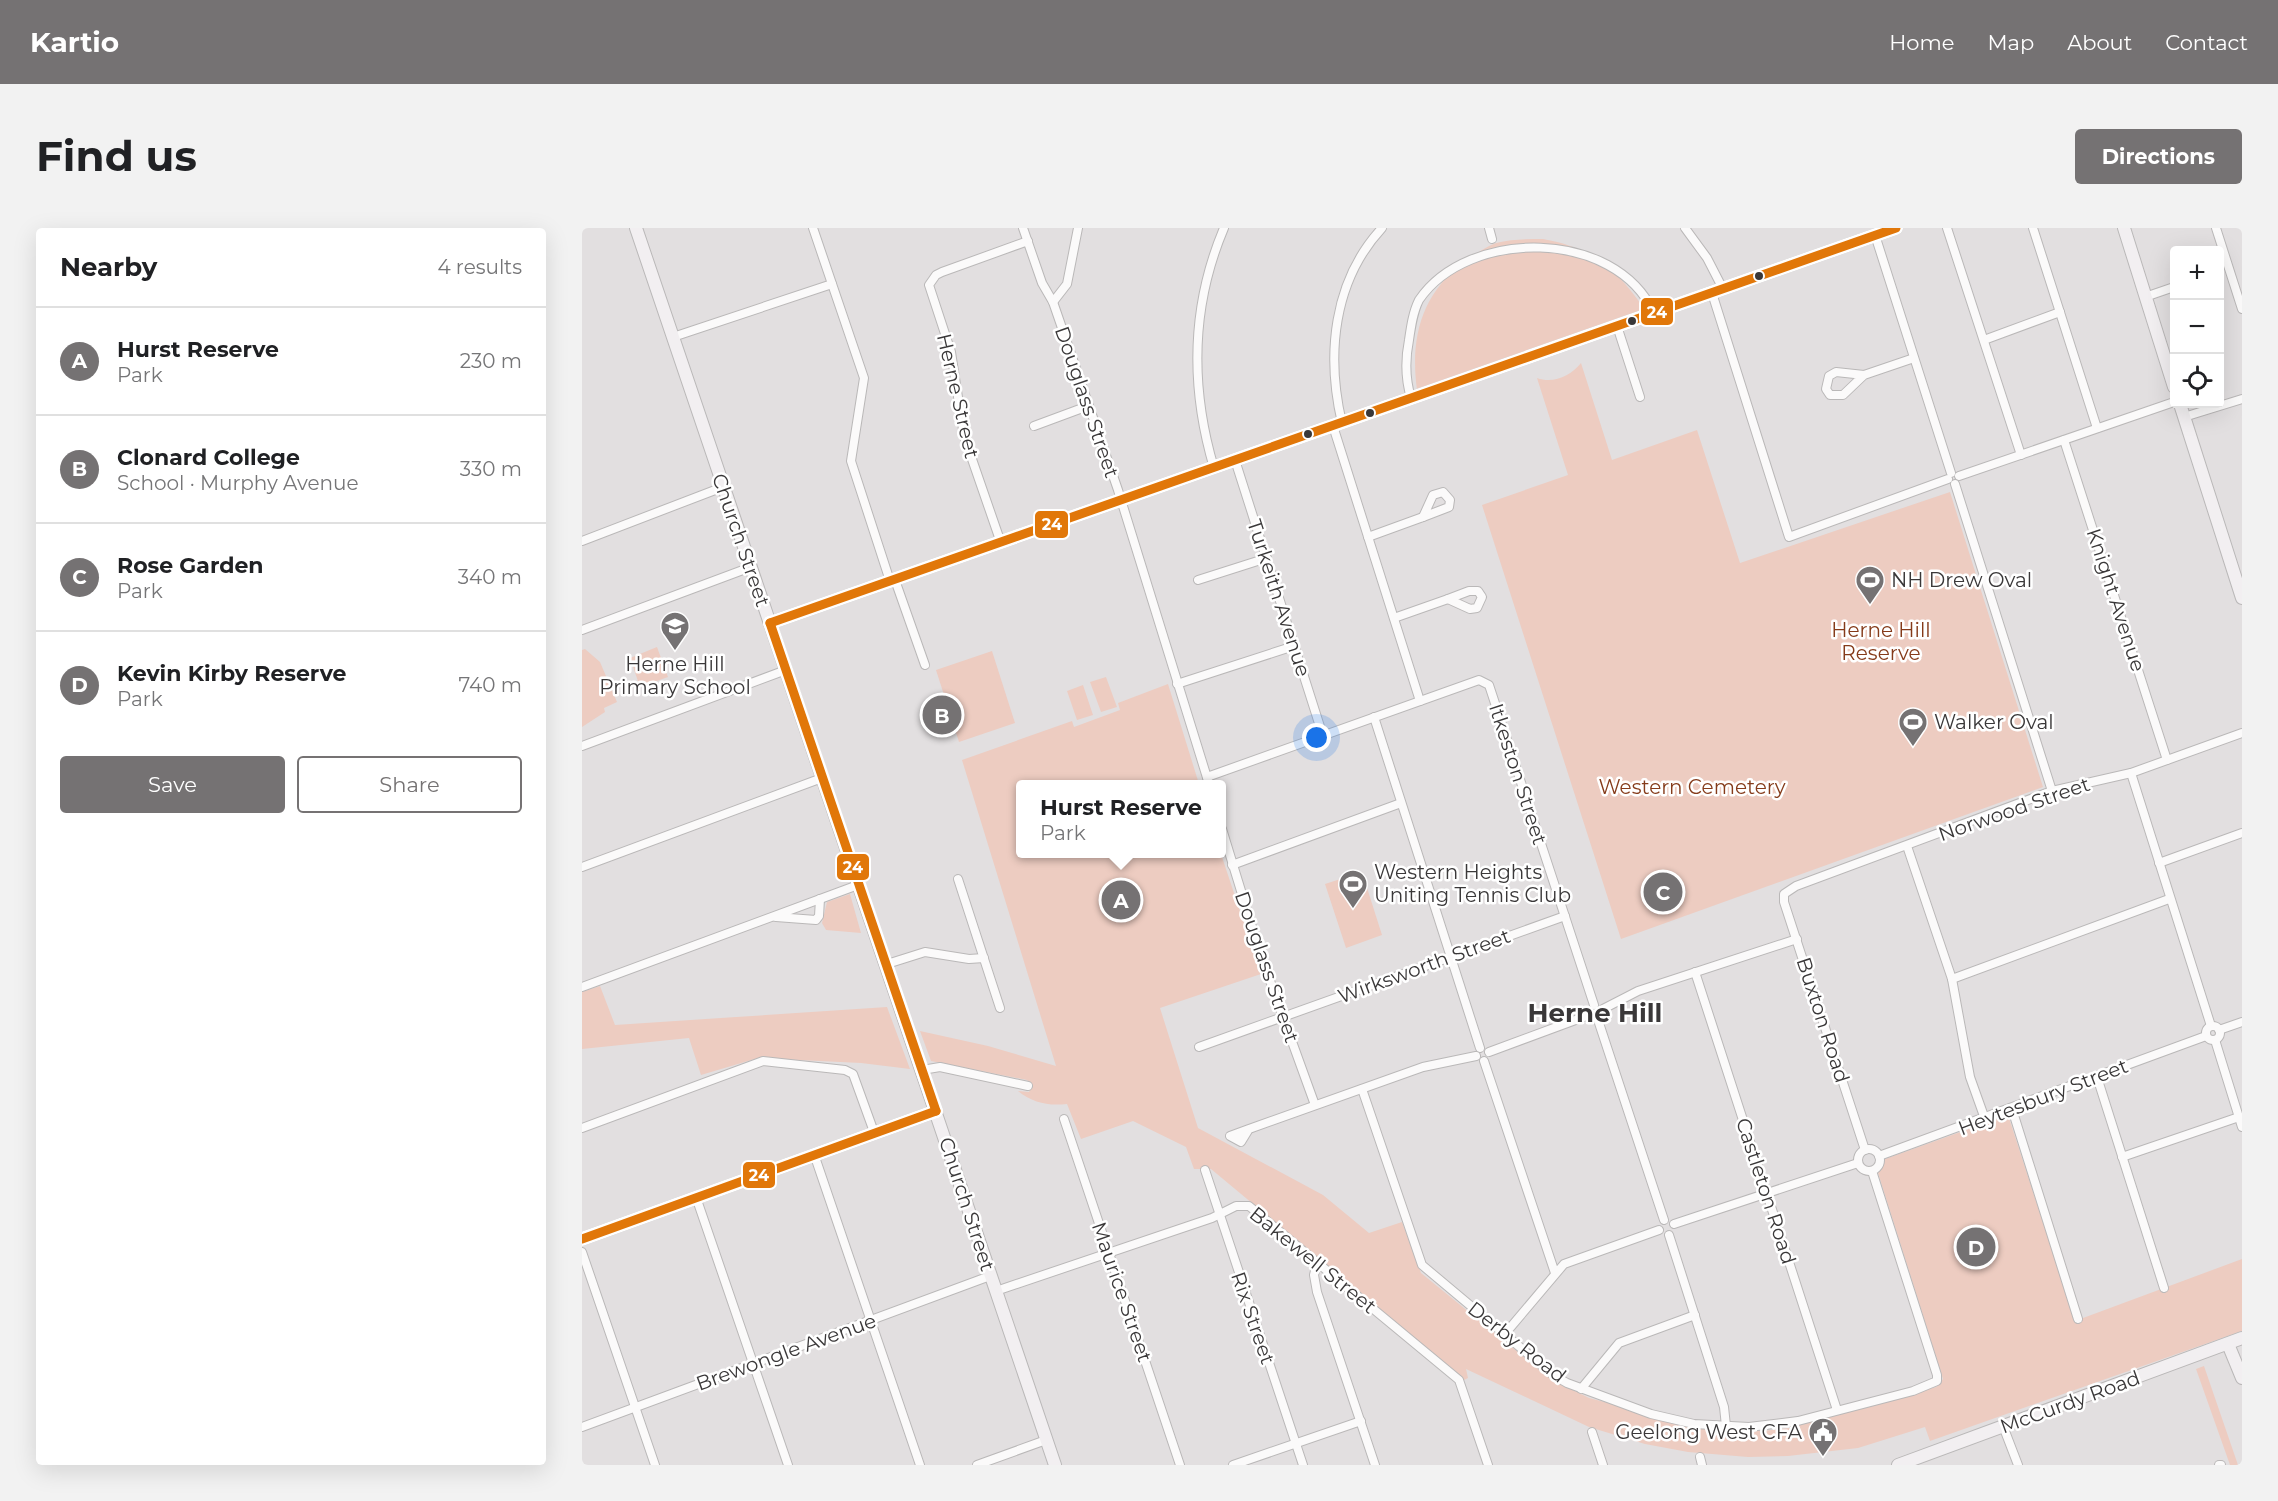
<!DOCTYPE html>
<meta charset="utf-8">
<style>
body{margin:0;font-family:Montserrat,sans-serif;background:#f2f2f2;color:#202124}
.controls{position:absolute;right:18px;top:18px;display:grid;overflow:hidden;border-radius:6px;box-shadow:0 6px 24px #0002}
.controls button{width:54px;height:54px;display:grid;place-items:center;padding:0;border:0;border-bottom:2px solid #e0e0e0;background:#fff;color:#202124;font:30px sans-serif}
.you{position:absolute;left:735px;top:510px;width:21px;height:21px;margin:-15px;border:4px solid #fff;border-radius:50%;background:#1a73e8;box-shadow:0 0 0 9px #1a73e833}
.badge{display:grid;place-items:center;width:39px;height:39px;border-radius:50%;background:#757273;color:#fff;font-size:20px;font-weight:700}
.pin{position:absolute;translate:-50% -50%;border:3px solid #fff;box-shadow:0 2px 6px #0006}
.popup{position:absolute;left:434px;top:552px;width:210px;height:78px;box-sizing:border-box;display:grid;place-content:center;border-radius:6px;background:#fff;filter:drop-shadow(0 2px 4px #0005);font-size:20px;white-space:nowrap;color:#757577}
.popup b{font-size:22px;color:#202124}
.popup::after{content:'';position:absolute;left:50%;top:100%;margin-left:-12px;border:12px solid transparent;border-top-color:#fff}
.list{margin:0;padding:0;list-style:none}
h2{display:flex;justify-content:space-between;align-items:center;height:78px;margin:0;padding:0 24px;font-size:26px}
h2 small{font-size:20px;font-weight:400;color:#757577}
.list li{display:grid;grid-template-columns:39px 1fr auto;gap:18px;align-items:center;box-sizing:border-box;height:108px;padding:0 24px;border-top:2px solid #e0e0e0}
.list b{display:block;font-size:22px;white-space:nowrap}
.list p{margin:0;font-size:20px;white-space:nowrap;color:#757577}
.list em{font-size:20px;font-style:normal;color:#757577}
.actions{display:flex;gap:12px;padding:18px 24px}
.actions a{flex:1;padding:14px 0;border:2px solid #757273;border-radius:6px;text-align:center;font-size:21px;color:#757273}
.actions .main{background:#757273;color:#fff}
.icon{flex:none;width:33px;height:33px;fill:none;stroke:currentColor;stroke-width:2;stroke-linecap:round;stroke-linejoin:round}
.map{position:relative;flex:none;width:1660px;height:1237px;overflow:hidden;border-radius:6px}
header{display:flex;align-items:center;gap:36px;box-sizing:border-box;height:84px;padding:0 30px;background:#757273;color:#fff}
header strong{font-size:28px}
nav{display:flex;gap:33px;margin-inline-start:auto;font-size:21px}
.intro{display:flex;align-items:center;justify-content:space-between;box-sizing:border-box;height:144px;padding:0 36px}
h1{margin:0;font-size:42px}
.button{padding:15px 27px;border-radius:6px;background:#757273;color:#fff;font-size:21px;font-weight:700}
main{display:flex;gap:36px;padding:0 36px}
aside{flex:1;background:#fff;border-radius:6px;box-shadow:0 6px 24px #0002}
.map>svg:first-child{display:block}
.green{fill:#edccc1}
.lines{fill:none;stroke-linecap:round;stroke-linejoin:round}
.street-casing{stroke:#bab8b8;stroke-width:10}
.secondary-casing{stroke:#bab8b8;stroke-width:14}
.street{stroke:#fbfafa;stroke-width:8}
.secondary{stroke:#f2eff1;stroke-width:12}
.bus-1-casing{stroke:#fff;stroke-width:14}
.bus-1{stroke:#e17709;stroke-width:9}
.bus-dot{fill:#3a3839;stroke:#fff;stroke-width:2}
.labels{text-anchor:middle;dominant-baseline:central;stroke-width:5;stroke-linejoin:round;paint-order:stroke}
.street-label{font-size:20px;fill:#3a3839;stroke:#fff}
.poi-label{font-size:20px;fill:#3a3839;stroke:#fff;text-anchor:start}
.park-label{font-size:20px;fill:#853b1a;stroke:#fff}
.district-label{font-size:26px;font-weight:bold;fill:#3a3839;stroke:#fff}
.line-badge{stroke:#fff;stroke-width:2}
.badge-label{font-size:16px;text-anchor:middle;font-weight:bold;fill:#fff}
</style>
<header>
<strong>Kartio</strong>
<nav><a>Home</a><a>Map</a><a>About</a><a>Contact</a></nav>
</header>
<div class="intro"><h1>Find us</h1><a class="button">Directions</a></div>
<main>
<aside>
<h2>Nearby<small>4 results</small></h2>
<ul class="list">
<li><span class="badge">A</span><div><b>Hurst Reserve</b><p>Park</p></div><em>230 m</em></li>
<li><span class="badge">B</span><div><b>Clonard College</b><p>School · Murphy Avenue</p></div><em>330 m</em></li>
<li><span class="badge">C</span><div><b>Rose Garden</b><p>Park</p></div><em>340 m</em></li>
<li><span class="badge">D</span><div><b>Kevin Kirby Reserve</b><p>Park</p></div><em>740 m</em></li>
</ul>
<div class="actions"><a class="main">Save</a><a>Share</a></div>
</aside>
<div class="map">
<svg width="1660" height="1237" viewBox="0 0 1660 1237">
<rect width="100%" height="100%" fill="#e2dfe0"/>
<g class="green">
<path d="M961 11C1011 20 1035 41 1063 82L835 162C828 111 839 66 882 34 892 27 903 19 914 15 929 11 946 11 961 11Z"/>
<path d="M999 135 1030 232 1115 202 1158 335 1368 264 1461 559 1039 711 900 277 986 247 955 150C971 156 989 148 999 135Z"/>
<path d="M75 419 86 449 58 459 48 430Z"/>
<path d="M3 421 18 434 35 474 22 480 23 484 0 499V422Z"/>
<path d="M410 423 433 495 377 514 354 442Z"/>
<path d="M524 449 535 479 519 484 508 454Z"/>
<path d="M586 456 617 556H438V626H639L679 746 578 780 616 900 741 967 787 1005 820 994 839 1045 969 1151 1007 1170 1128 1201 1181 1203 1208 1200 1354 1159 1361 1151 1296 945 1303 931 1426 887 1493 1093 1660 1031V1103L1348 1213 1343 1199 1276 1220 1206 1228 1166 1229 1106 1224 1063 1216 1007 1199 884 1141 886 1150 882 1152 629 941H612L604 919 551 893 499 911 485 876C466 878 451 875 436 863L447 864 450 858 445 852 349 833 338 803 406 818 474 838 380 532 490 493 492 499 538 482 536 475Z"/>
<path d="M501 457 511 487 495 492 485 463Z"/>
<path d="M780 644 800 707 764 720 743 656Z"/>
<path d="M268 666 279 705 244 702 240 695 245 674Z"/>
<path d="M18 758 33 797 305 779 328 841 279 835 176 830 119 847 107 810 0 821V764Z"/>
<path d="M1622 1138 1656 1237H1648L1614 1141Z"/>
</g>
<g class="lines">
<g class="street-casing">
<g id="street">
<path d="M231 0 282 150 269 233 308 353"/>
<path d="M441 0 460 55 471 74 536 262 627 556"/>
<path d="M907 0 910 11"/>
<path d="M1103 0 1125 30 1141 61"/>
<path d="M1365 0 1439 227"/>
<path d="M1451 0 1515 200"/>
<path d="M1634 0 1660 81"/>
<path d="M1293 7 1369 245"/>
<path d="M1130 65 1207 309 1366 251"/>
<path d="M1563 69 1592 59"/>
<path d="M471 74 485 56 496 0"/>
<path d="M1035 98 1058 169"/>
<path d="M91 109 250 56"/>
<path d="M1402 112 1478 84"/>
<path d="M1282 147 1254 144 1247 148 1244 161 1248 167H1261L1282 147 1332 130"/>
<path d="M829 170C823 150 823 132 827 112 829 98 831 84 837 72 886 0 1033 0 1072 85"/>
<path d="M1602 189 1660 171"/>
<path d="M760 195C744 127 751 53 800 0"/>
<path d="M452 198 506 178"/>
<path d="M751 198 838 473"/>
<path d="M1482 212 1585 532"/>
<path d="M653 232 741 508"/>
<path d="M632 240C608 159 609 78 642 0"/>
<path d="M1377 248 1592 174"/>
<path d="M1373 256 1470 563"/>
<path d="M861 264 868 272 867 279 841 289 851 267Z"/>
<path d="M786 309 841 289"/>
<path d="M0 313 141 259"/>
<path d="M419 315 382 208 369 124 347 57 354 47 360 44 446 13"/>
<path d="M313 352 343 437"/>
<path d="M616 352 685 330"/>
<path d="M887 363H896L900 369 895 380 888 381 866 371Z"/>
<path d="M812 390 866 371"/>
<path d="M0 402 169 339"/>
<path d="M595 456 712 418"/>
<path d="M792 489 898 820"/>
<path d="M0 518 204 442"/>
<path d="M1549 545 1629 798"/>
<path d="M625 549 897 452 907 457 1012 777"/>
<path d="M640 601 679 728 733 877"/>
<path d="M1325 618 1370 751 1388 849 1403 891"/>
<path d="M1577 635 1660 605"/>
<path d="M650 637 819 575"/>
<path d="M0 639 240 550"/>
<path d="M376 651 418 780"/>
<path d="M194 689 234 692 237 688 238 671"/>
<path d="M305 736 343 724 387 731 402 730"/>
<path d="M1113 744 1255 1182"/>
<path d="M1370 751 1587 671"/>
<path d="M0 759 276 657"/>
<path d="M1021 781 1056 763 1215 711"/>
<path d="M1016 792 1082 992"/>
<circle cx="1631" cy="805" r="7"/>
<path d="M1637 802 1660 794"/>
<path d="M1633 812 1660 899"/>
<path d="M617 819 983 688"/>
<path d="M907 824 1007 787"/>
<path d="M902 833 973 1045"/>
<path d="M340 842 358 839 446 858"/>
<path d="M1515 849 1582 1060"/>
<path d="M780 861 840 1037 971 1147 985 1155 1069 1186 1112 1196 1167 1199 1216 1193 1331 1163 1355 1153V1147L1290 943"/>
<path d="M1430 881 1496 1091"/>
<path d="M482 891 598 1237"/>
<path d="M0 900 181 833 263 842 271 846 292 904"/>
<path d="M667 901 648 908 659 914 667 901 841 839 894 828"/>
<circle cx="1287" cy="932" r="11"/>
<path d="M1283 922 1202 674V666L1214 658 1470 563 1549 545 1660 505"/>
<path d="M232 926 338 1237"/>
<path d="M1297 928 1624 808"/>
<path d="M1540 929 1657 889"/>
<path d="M623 942 721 1237"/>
<path d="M114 969 206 1237"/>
<path d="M1092 996 1276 935"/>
<path d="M1087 1007 1142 1179 1144 1198"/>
<path d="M0 1024 73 1237"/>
<path d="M735 1035 732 1047 735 1064 793 1237"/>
<path d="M414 1063 630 990 654 978H667L877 1152 906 1237"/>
<path d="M922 1107 982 1036 1077 1002"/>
<path d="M999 1161 1037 1115 1113 1087"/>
<path d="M1421 1198 1436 1237"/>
<path d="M0 1199 408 1048"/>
<path d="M1010 1204 1021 1237"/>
<path d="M1118 1229 1120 1237"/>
<path d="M395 1237 464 1212"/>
<path d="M651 1237 779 1193"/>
<path d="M1637 1237H1639"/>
</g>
</g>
<g class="secondary-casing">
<g id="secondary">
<path d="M54 0 473 1237"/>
<path d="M1542 0 1592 159"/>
<path d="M1598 176 1660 370"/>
<path d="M188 395 1314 0"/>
<path d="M0 1011 354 883"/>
<path d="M1646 1116 1660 1150"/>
<path d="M1316 1237 1660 1110"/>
</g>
</g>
<use href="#street" class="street"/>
<use href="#secondary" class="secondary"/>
<g class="bus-1-casing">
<g id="bus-1">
<path d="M188 395 1314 0"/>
<path d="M188 395 354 883"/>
<path d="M0 1011 354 883"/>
</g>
</g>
<use href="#bus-1" class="bus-1"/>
</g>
<defs>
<g id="stadium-pin" transform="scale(1.5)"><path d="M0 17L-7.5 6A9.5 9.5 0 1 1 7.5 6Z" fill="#757273" stroke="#fff"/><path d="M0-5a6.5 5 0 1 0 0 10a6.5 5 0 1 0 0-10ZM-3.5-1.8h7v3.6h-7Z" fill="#fff"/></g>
<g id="school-pin" transform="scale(1.5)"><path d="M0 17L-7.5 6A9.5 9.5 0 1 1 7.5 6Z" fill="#757273" stroke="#fff"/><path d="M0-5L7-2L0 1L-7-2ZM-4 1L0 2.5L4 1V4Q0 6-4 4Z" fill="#fff"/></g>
<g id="civic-pin" transform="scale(1.5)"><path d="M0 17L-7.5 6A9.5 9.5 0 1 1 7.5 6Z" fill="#757273" stroke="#fff"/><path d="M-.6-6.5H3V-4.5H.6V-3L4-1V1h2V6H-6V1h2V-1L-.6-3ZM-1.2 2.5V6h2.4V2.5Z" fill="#fff"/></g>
</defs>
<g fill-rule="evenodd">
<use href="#stadium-pin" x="1288" y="352"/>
<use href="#school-pin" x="93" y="398"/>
<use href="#stadium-pin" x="1331" y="494"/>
<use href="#stadium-pin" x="771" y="656"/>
<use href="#civic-pin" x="1241" y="1204"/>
</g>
<g class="bus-dot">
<circle cx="1177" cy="48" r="5"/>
<circle cx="1050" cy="93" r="5"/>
<circle cx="788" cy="185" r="5"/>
<circle cx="726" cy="206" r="5"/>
</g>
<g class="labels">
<g class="street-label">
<text transform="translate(376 168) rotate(77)">Herne Street</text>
<text transform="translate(505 174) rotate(71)">Douglass Street</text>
<text transform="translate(159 312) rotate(71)">Church Street</text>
<text transform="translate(697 370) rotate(72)">Turkeith Avenue</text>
<text transform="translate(1534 372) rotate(72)">Knight Avenue</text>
<text transform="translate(936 546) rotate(72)">Itkeston Street</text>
<text transform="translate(1432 581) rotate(-19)">Norwood Street</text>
<text transform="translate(842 738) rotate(-20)">Wirksworth Street</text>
<text transform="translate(685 739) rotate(71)">Douglass Street</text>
<text transform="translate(1241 792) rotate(72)">Buxton Road</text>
<text transform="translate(1461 869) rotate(-21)">Heytesbury Street</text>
<text transform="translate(1184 963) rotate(72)">Castleton Road</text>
<text transform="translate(385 976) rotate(72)">Church Street</text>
<text transform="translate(731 1032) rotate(39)">Bakewell Street</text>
<text transform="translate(540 1064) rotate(71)">Maurice Street</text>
<text transform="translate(671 1090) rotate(71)">Rix Street</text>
<text transform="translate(935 1114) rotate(38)">Derby Road</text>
<text transform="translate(204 1124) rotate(-20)">Brewongle Avenue</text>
<text transform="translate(1488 1174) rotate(-20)">McCurdy Road</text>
</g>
<g class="poi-label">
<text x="1309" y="352">NH Drew Oval</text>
<text x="93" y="436" text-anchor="middle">Herne Hill<tspan x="93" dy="23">Primary School</tspan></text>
<text x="1352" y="494">Walker Oval</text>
<text x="792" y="644">Western Heights<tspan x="792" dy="23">Uniting Tennis Club</tspan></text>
<text x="1220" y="1204" text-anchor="end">Geelong West CFA</text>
</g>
<g class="park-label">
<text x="1299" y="402">Herne Hill<tspan x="1299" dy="23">Reserve</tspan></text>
<text x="1110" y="559">Western Cemetery</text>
</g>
<g class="district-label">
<text x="1013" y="785">Herne Hill</text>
</g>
</g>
<g class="line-badge">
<rect x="1058" y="69" width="34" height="29" rx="6" fill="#e17709"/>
<rect x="452" y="282" width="35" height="29" rx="6" fill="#e17709"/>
<rect x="254" y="625" width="34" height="28" rx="6" fill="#e17709"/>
<rect x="160" y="933" width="34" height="28" rx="6" fill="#e17709"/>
</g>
<g class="badge-label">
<text x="1075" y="90">24</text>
<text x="470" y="302">24</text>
<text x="271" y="645">24</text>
<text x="177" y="953">24</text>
</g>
</svg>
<div class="controls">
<button>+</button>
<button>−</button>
<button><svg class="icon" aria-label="locate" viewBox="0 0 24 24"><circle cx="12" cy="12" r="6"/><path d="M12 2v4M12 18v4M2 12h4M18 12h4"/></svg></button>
</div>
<div class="you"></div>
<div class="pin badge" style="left:539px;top:672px">A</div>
<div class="popup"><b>Hurst Reserve</b>Park</div>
<div class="pin badge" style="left:360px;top:487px">B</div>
<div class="pin badge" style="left:1081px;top:664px">C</div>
<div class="pin badge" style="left:1394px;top:1019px">D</div>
</div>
</main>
